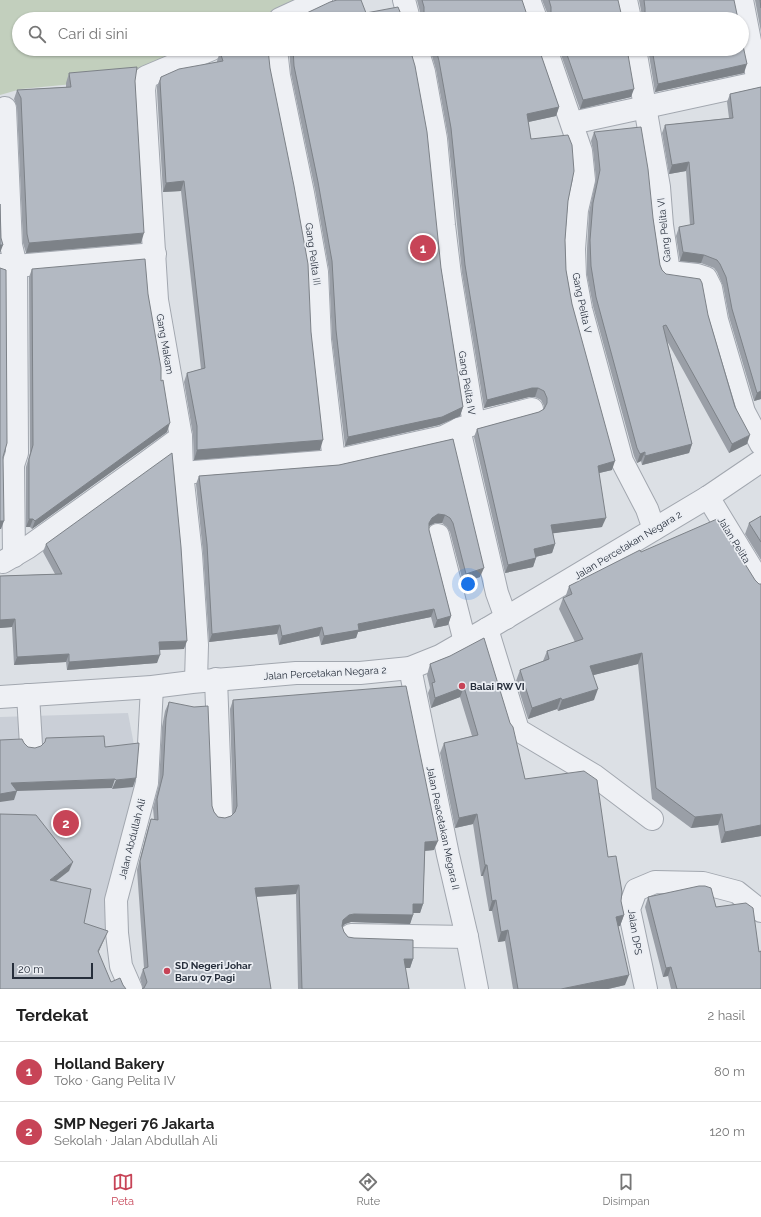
<!DOCTYPE html>
<html lang="id">
<meta charset="utf-8">
<style>
body{margin:0;font-family:Raleway,sans-serif;background:#f6f6f6;color:#222}
.scale{position:absolute;left:12px;bottom:10px;width:81px;box-sizing:border-box;padding-left:4px;border:2px solid #262e3b;border-top:0;font-size:11px;line-height:14px;white-space:nowrap;color:#262e3b;-webkit-text-stroke:3px #ebeef3;paint-order:stroke}
.you{position:absolute;left:468px;top:584px;width:14px;height:14px;margin:-10px;border:3px solid #fff;border-radius:50%;background:#1a73e8;box-shadow:0 0 0 6px #1a73e833}
.badge{display:grid;place-items:center;width:26px;height:26px;border-radius:50%;background:#c74457;color:#fff;font-size:13px;font-weight:700}
.pin{position:absolute;translate:-50% -50%;border:2px solid #fff;box-shadow:0 1px 4px #0006}
.list{margin:0;padding:0;list-style:none}
h2{display:flex;justify-content:space-between;align-items:center;height:52px;margin:0;padding:0 16px;font-size:17px}
h2 small{font-size:13px;font-weight:400;color:#767676}
.list li{display:grid;grid-template-columns:26px 1fr auto;gap:12px;align-items:center;box-sizing:border-box;height:60px;padding:0 16px;border-top:1px solid #e0e0e0}
.list b{display:block;font-size:15px;white-space:nowrap}
.list p{margin:0;font-size:13px;white-space:nowrap;color:#767676}
.list em{font-size:13px;font-style:normal;color:#767676}
.icon{flex:none;width:22px;height:22px;fill:none;stroke:currentColor;stroke-width:2;stroke-linecap:round;stroke-linejoin:round}
.map{position:relative;flex:none;width:761px;height:989px;overflow:hidden}
.search{position:absolute;background:#fff;box-shadow:0 1px 3px #0004;left:12px;right:12px;top:12px;height:44px;display:flex;align-items:center;gap:10px;box-sizing:border-box;padding:0 14px;border-radius:22px;color:#767676;font-size:15px}
.sheet{height:172px;background:#fff}
nav{display:flex;justify-content:space-around;align-items:center;box-sizing:border-box;height:56px;border-top:1px solid #e0e0e0;background:#fff;font-size:11px;color:#767676}
nav a{display:grid;justify-items:center;gap:2px}
nav .on{color:#c74457}
.map>svg:first-child{display:block}
.built{fill:#cacfd7}
.green{fill:#c2cfbd}
.lines{fill:none;stroke-linecap:round;stroke-linejoin:round}
.minor-casing{stroke:#a2a7af;stroke-width:24}
.minor{stroke:#eef0f4;stroke-width:22}
.wall{fill:#9a9fa7}
.shaded-wall{fill:#7d8288}
.building{fill:#b3b9c2;stroke:#7d8288}
.poi-dot{fill:#c74457;stroke:#ebeef3;stroke-width:1.5}
.labels{text-anchor:middle;dominant-baseline:central;stroke-width:3.5;stroke-linejoin:round;paint-order:stroke}
.street-label{font-size:10px;fill:#262e3b;stroke:#ebeef3}
.poi-label{font-size:10px;font-weight:bold;fill:#262e3b;stroke:#ebeef3;text-anchor:start}
</style>
<div class="map">
<svg width="761" height="989" viewBox="0 0 761 989">
<rect width="100%" height="100%" fill="#dce0e5"/>
<path class="built" d="M128 713 142 788 114 928 82 932 0 857V717Z"/>
<path class="green" d="M0 0H318L276 19H19V49H209L146 77 21 89 0 95Z"/>
<g class="lines">
<g class="minor-casing">
<g id="minor">
<path d="M404 0 409 19"/>
<path d="M529 0 536 19"/>
<path d="M626 0 630 19"/>
<path d="M742 0 758 82"/>
<path d="M280 19 321 0"/>
<path d="M276 49 279 76 303 193 317 272 320 340 334 461"/>
<path d="M546 49 581 151 584 180 577 210 574 249 575 276 581 309 622 461 647 509 654 529"/>
<path d="M635 49 659 187 662 225 669 272 697 275 706 278 711 288 717 320 744 412 761 444"/>
<path d="M5 108 11 245 16 266 17 453 13 465 14 556"/>
<path d="M572 123 761 82"/>
<path d="M1 265 16 266 155 254"/>
<path d="M474 424 532 409"/>
<path d="M459 429 497 593 506 618"/>
<path d="M182 473 334 461 443 437 459 429 474 424 450 275 444 225 436 139 424 72 417 49"/>
<path d="M708 497 761 584"/>
<path d="M438 535 465 642"/>
<path d="M3 562 27 548 139 468 181 437"/>
<path d="M487 629 518 730 595 776 652 819"/>
<path d="M410 668 448 855 467 937 477 989"/>
<path d="M216 679 221 815"/>
<path d="M196 681 197 645 191 554 182 473 181 437 157 300 144 90 146 77 212 49"/>
<path d="M28 695 31 745"/>
<path d="M0 697 152 687 192 682 296 673H360L410 668 440 656 487 629 708 497 761 461"/>
<path d="M351 935 467 937"/>
<path d="M131 989 121 966 117 933 116 900 147 783 152 687"/>
<path d="M646 989 629 909 636 890 655 882 703 883 737 892 761 911"/>
</g>
</g>
<use href="#minor" class="minor"/>
</g>
<g class="wall">
<path d="M417 0H522L421 19V16Z"/>
<path d="M542 0H618L548 19V15Z"/>
<path d="M639 0H734L642 19V16Z"/>
<path d="M755 0H761V32Z"/>
<path d="M289 49H410L441 268 463 407 460 416 439 425 345 446 332 339 329 270 315 190 291 74Z"/>
<path d="M430 49H539L559 107 556 116 528 122 531 139 568 201 565 240 566 270 572 304 612 470 599 473 602 527 553 533 555 544 552 553 535 557 536 558 533 567 505 573 474 437 477 429 539 412 544 409V406L541 400 535 397H529L484 408 462 273 448 137 436 70Z"/>
<path d="M559 49H627L631 97 580 109Z"/>
<path d="M648 49H742L744 73 655 92Z"/>
<path d="M220 52 270 68 311 332 320 450 194 460 193 435 184 382 187 373 201 369 181 191 163 192 157 91V86L161 77 217 62V61Z"/>
<path d="M69 73 135 81 141 243 26 253 23 243 17 107 14 99 17 90 66 87V83Z"/>
<path d="M761 87V399L754 401 729 317 723 286 717 272 714 268 701 263 680 261 676 236 679 227 690 225 686 171 669 174 662 133 665 125 729 118 727 102 730 94Z"/>
<path d="M594 132 653 218 660 265 662 270 708 315 747 444 729 453 667 341 692 444 689 453 642 465 641 461 637 463 634 456 593 306 587 275V249L589 212 596 179 593 150 591 141Z"/>
<path d="M32 269 148 294 161 381 167 432 32 529 30 527H26V467L30 453 29 277Z"/>
<path d="M453 439 480 577 463 582 450 532 447 527 442 523H435L429 526V530L451 616 448 625 434 628 431 617 358 632 356 638 321 645 319 636 279 645 277 634 209 642 203 553 196 484 199 476 339 465Z"/>
<path d="M761 516V560L745 534 749 523Z"/>
<path d="M46 544 184 649 159 650 157 663 67 670 66 662 14 665 12 627 0 628V576L55 574 43 552Z"/>
<path d="M641 552 755 580 759 584H761V836L721 843 718 825 691 828 652 799 638 664 593 675 594 700 558 711 557 709 528 719 516 681 520 670 543 661 547 651 575 642 559 609 563 598H565L569 586Z"/>
<path d="M450 656 525 779 608 857 621 901 624 915 620 926H618L625 985 608 989H513L505 941 498 942 492 911H489L483 876H481L473 824 455 828 440 753 444 743 472 736 460 697 431 708 428 693 430 688 427 675 430 664Z"/>
<path d="M233 700 434 850 425 851 423 904 420 913H413V915L410 924 351 922 345 924 342 927 344 932 348 937 413 959 410 968H405L409 989H298L296 894 257 897 143 989 140 978 143 969 144 968 137 870 148 828 151 819H154L153 808 159 784 162 727 165 711 169 702 212 806 214 812 218 817 225 818 231 816 233 814 230 709Z"/>
<path d="M648 897 716 907 761 989H671L668 976 663 977 645 907Z"/>
</g>
<g class="shaded-wall">
<path d="M747 64 744 73 655 92 658 84Z"/>
<path d="M634 89 631 97 580 109 583 100Z"/>
<path d="M559 107 556 116 524 123 527 114Z"/>
<path d="M689 162 686 171 669 174 672 165Z"/>
<path d="M184 181 181 191 163 192 166 183Z"/>
<path d="M144 233 141 243 26 253 29 243Z"/>
<path d="M0 245H3L0 253Z"/>
<path d="M683 252 704 255 701 263 680 261Z"/>
<path d="M532 388H538L535 397H529L484 408 487 400Z"/>
<path d="M761 391V399L754 401 757 393Z"/>
<path d="M463 407 460 416 439 425 345 446 348 437Z"/>
<path d="M170 423 167 432 32 529 35 521Z"/>
<path d="M750 435 747 444 729 453 732 444Z"/>
<path d="M323 440 320 450 194 460 197 450Z"/>
<path d="M692 444 689 453 642 465 645 456Z"/>
<path d="M645 452 641 461 637 463 640 454Z"/>
<path d="M615 461 612 470 595 474 598 466Z"/>
<path d="M438 514 445 515 442 523H435L429 526V523L432 518Z"/>
<path d="M606 518 602 527 548 534 551 525Z"/>
<path d="M29 519H33L30 527H26Z"/>
<path d="M0 521H4L1 529H0Z"/>
<path d="M555 544 552 553 531 558 534 549Z"/>
<path d="M536 558 533 567 505 573 508 565Z"/>
<path d="M484 568 480 577 463 582 466 574Z"/>
<path d="M434 609 431 617 358 632 356 638 321 645 324 636 358 624Z"/>
<path d="M451 616 448 625 434 628 437 620Z"/>
<path d="M15 619 12 627 0 628V620Z"/>
<path d="M280 625 277 634 209 642 212 634Z"/>
<path d="M322 627 319 636 279 645 282 636Z"/>
<path d="M187 641 184 649 156 650 159 642Z"/>
<path d="M642 653 638 664 586 677 590 666Z"/>
<path d="M69 654 66 662 14 665 17 657Z"/>
<path d="M160 655 157 663 67 670 69 662Z"/>
<path d="M464 687 460 697 431 708 435 698Z"/>
<path d="M598 689 594 700 558 711 562 700Z"/>
<path d="M561 698 557 709 528 719 532 708Z"/>
<path d="M136 778 133 787 112 789 116 780Z"/>
<path d="M115 779 112 788 17 791 14 800 0 802V794L11 783Z"/>
<path d="M477 814 473 824 455 828 459 818Z"/>
<path d="M722 814 718 825 691 828 695 817Z"/>
<path d="M761 825V836L721 843 725 832Z"/>
<path d="M438 841 434 850 422 851 425 842Z"/>
<path d="M73 862 69 871 46 889 50 880Z"/>
<path d="M485 865H487L483 876H481Z"/>
<path d="M299 885 296 894 252 897 255 888Z"/>
<path d="M496 900 492 911H489L492 901Z"/>
<path d="M413 904H423L420 913H410Z"/>
<path d="M354 914 413 915 410 924 351 922 345 924 340 929 343 920 349 915Z"/>
<path d="M624 915 620 926 612 928 616 917Z"/>
<path d="M508 930 505 941 498 942 501 932Z"/>
<path d="M108 931 104 940 95 960 98 951Z"/>
<path d="M404 959H413L410 968H401Z"/>
<path d="M671 967 668 976 663 977 666 968Z"/>
<path d="M629 975 625 985 608 989H561Z"/>
</g>
<g class="building">
<path d="M337 0H361L366 13 398 7 403 19H294L330 2Z"/>
<path d="M422 0H522L527 15 530 19H421L424 14V7Z"/>
<path d="M549 0H618L621 13 624 19H548L549 18 551 13V7Z"/>
<path d="M644 0H734L738 19H642L645 15V8Z"/>
<path d="M760 0H761V8Z"/>
<path d="M742 41 747 64 658 84 652 49H742Z"/>
<path d="M223 49H268L270 68 294 186 308 264 311 332 323 440 197 450V426L187 373 205 368 184 181 166 183 160 81 161 77 179 69 223 61 220 52Z"/>
<path d="M293 49H410L415 66 427 132 441 268 463 407 442 417 348 437 336 330 332 261 318 182 294 66Z"/>
<path d="M436 49H539L559 107 527 114 531 139 568 135 572 145 574 171 568 201 565 240 566 270 572 304 615 461 598 466 606 518 551 525 555 544 534 549 536 558 508 565 477 429 539 412 544 409 547 403V398L544 391 538 388H532L487 400 465 265 451 128 439 61Z"/>
<path d="M565 49H627L634 89 583 100Z"/>
<path d="M137 67 135 81 144 233 29 243 27 234 21 98 17 90 71 87 69 73Z"/>
<path d="M761 87V391L757 393 732 309 726 277 720 264 717 260 704 255 683 252 679 227 694 224 689 162 672 165 665 125 733 118 730 94Z"/>
<path d="M641 127 648 169 653 218 660 265 662 270 666 274 700 279 702 283 708 315 735 407 750 435 732 444 666 325 663 326 692 444 645 456V452L640 454 637 448 596 297 591 266 590 240 593 203 600 170 597 141 594 132Z"/>
<path d="M0 204 1 238 3 245H0Z"/>
<path d="M145 259 148 294 161 368V381L163 380 170 423 35 521 33 519H29V459L33 445 32 269Z"/>
<path d="M0 268 6 270 7 443 3 457 4 521H0Z"/>
<path d="M453 439 484 568 466 574 453 523 450 518 445 515 438 514 432 518 429 523V530L451 616 437 620 434 609 358 624 359 630 324 636 322 627 282 636 280 625 212 634 207 544 199 476 339 465Z"/>
<path d="M172 453 181 547 187 641 159 642 160 655 69 662V654L17 657 15 619 0 620V576L62 574 46 544Z"/>
<path d="M761 516V542L749 523Z"/>
<path d="M717 519 755 580 759 584H761V825L725 832 722 814 695 817 656 788 642 653 590 666 598 689 562 700 561 698 532 708 520 670 549 659 547 651 583 639 563 598 572 594 569 586 640 550 641 552Z"/>
<path d="M484 638 510 723 513 727 525 779 584 771 597 780 608 857 616 856 622 892 621 901 624 915 616 917 629 975 561 989H518L508 930 501 932 496 900 492 901 487 865H485L477 814 459 818 444 743 478 735 464 687 435 698 432 683 435 682 430 664 450 656Z"/>
<path d="M406 686 438 841 425 842 423 904H413V915L354 914 349 915 343 920 342 926 344 932 348 937 354 938 413 940V959H404L409 989H302L299 885 255 888 271 989H142L144 988 147 982 143 969 148 967 140 861 151 819 158 820 157 799 163 775 166 718 169 702 194 707 208 706 212 806 214 812 218 817 225 818 231 816 235 812 237 806 233 700Z"/>
<path d="M104 736 105 747 139 743 136 778 116 780 115 779 11 783 17 791 0 794V740L22 739 24 743 28 747 35 748 41 746 45 742 46 738Z"/>
<path d="M0 814 36 815 73 862 50 880 91 889 84 923 108 931 98 951 111 982 120 978 123 985 126 989H0Z"/>
<path d="M699 886H705L711 888 716 907 746 903 753 908 759 952 761 951V989H677L671 967 666 968 648 897Z"/>
</g>
<g class="poi-dot">
<circle cx="462" cy="686" r="4"/>
<circle cx="167" cy="971" r="4"/>
</g>
<g class="labels">
<g class="street-label">
<text transform="translate(664 230) rotate(-96)">Gang Pelita VI</text>
<text transform="translate(313 254) rotate(82)">Gang Pelita III</text>
<text transform="translate(582 303) rotate(78)">Gang Pelita V</text>
<text transform="translate(165 344) rotate(80)">Gang Makam</text>
<text transform="translate(467 383) rotate(81)">Gang Pelita IV</text>
<text transform="translate(734 540) rotate(58)">Jalan Pelita</text>
<text transform="translate(628 545) rotate(-31)">Jalan Percetakan Negara 2</text>
<text transform="translate(325 673) rotate(-3)">Jalan Percetakan Negara 2</text>
<text transform="translate(443 828) rotate(78)">Jalan Peacetakan Megara II</text>
<text transform="translate(132 839) rotate(-76)">Jalan Abdullah Ali</text>
<text transform="translate(635 932) rotate(81)">Jalan DPS</text>
</g>
<g class="poi-label">
<text x="470" y="686">Balai RW VI</text>
<text x="175" y="965">SD Negeri Johar<tspan x="175" dy="12">Baru 07 Pagi</tspan></text>
</g>
</g>
</svg>
<div class="scale">20 m</div>
<div class="you"></div>
<div class="pin badge" style="left:423px;top:248px">1</div>
<div class="pin badge" style="left:66px;top:823px">2</div>
<div class="search"><svg class="icon" aria-label="search" viewBox="0 0 24 24"><circle cx="10" cy="10" r="6"/><path d="M15 15l6 6"/></svg>Cari di sini</div>
</div>
<section class="sheet">
<h2>Terdekat<small>2 hasil</small></h2>
<ul class="list">
<li><span class="badge">1</span><div><b>Holland Bakery</b><p>Toko · Gang Pelita IV</p></div><em>80 m</em></li>
<li><span class="badge">2</span><div><b>SMP Negeri 76 Jakarta</b><p>Sekolah · Jalan Abdullah Ali</p></div><em>120 m</em></li>
</ul>
</section>
<nav>
<a class="on"><svg class="icon" aria-label="map" viewBox="0 0 24 24"><path d="M3 6l6-2 6 2 6-2v14l-6 2-6-2-6 2zM9 4v14M15 6v14"/></svg>Peta</a>
<a><svg class="icon" aria-label="directions" viewBox="0 0 24 24"><path d="M12 3l9 9-9 9-9-9zM9 14v-3h6M13 9l2 2-2 2"/></svg>Rute</a>
<a><svg class="icon" aria-label="saved" viewBox="0 0 24 24"><path d="M7 4h10v16l-5-4-5 4z"/></svg>Disimpan</a>
</nav>
